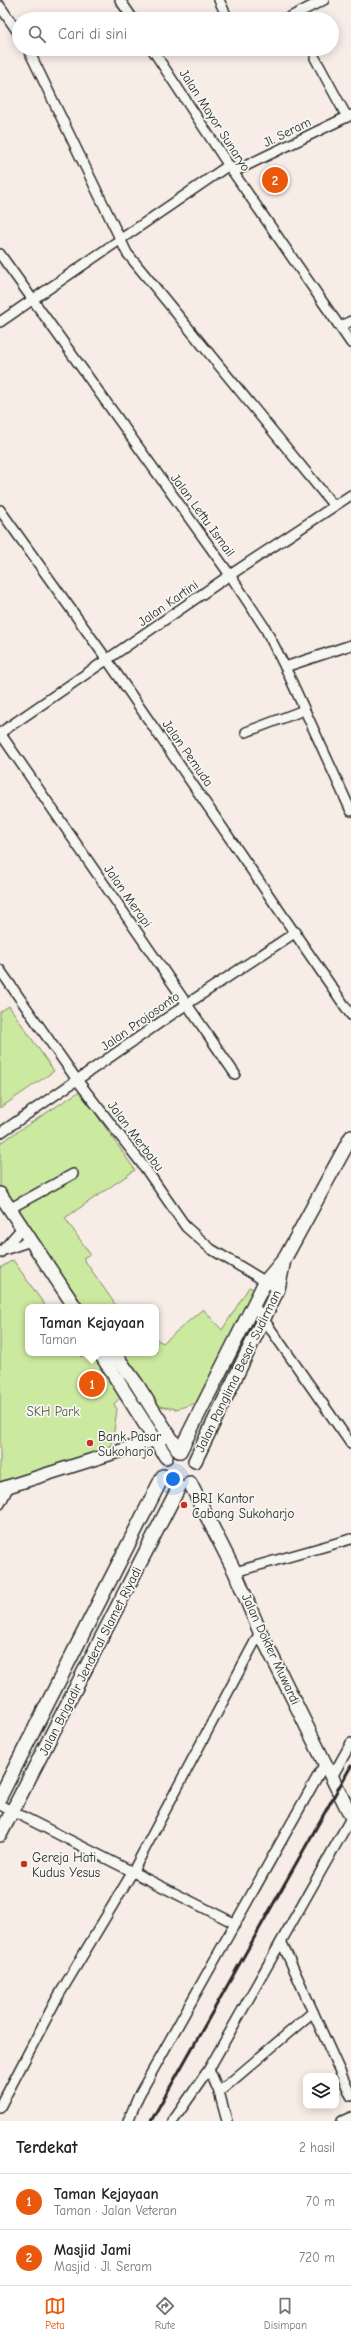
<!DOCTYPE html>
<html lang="id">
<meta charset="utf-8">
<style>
body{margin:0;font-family:"Comic Neue",sans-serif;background:#f6f6f6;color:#222}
.controls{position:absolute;right:12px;bottom:12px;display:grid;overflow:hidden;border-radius:8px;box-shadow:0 2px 10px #0003}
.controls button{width:36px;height:36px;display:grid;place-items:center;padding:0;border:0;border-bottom:1px solid #e0e0e0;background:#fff;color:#222;font:20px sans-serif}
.you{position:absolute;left:173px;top:1479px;width:14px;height:14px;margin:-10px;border:3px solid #fff;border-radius:50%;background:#1a73e8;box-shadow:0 0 0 6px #1a73e833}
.badge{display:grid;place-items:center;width:26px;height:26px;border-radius:50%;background:#ea580c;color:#fff;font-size:13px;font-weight:700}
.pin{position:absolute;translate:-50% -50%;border:2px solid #fff;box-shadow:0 1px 4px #0006}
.popup{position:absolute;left:25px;top:1304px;width:134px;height:52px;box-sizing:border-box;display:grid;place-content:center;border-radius:8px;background:#fff;filter:drop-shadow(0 1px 3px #0005);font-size:13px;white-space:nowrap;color:#767676}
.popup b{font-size:15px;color:#222}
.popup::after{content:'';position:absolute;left:50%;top:100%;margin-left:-8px;border:8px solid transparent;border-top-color:#fff}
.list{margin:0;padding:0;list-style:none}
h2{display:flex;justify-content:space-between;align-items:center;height:52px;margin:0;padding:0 16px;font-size:17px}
h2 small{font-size:13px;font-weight:400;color:#767676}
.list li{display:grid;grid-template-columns:26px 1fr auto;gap:12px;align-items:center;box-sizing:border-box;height:56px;padding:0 16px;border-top:1px solid #e0e0e0}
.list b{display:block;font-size:15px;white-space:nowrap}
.list p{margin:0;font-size:13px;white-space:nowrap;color:#767676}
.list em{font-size:13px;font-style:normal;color:#767676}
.icon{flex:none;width:22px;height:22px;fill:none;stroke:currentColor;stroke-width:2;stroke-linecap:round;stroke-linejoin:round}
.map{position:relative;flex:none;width:351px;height:2121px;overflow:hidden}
.search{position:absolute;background:#fff;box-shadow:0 2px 10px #0003;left:12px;right:12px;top:12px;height:44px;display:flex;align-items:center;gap:10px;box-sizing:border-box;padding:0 14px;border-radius:22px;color:#767676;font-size:15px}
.sheet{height:164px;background:#fff}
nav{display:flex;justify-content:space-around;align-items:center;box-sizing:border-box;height:56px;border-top:1px solid #e0e0e0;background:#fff;font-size:11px;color:#767676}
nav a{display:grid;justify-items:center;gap:2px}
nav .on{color:#ea580c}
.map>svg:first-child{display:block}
.green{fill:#cce9a0;stroke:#7c8a66}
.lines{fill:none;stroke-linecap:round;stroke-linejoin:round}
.minor-casing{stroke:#2b2b2b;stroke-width:12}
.tertiary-casing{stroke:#2b2b2b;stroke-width:15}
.secondary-casing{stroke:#2b2b2b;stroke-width:16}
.minor{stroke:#f6f6f2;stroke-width:9}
.tertiary{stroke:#f6f6f2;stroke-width:12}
.secondary{stroke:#f6f6f2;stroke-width:13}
.rail{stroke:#2b2b2b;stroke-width:3}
.poi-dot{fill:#c8321e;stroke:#f6f6f2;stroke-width:1.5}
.labels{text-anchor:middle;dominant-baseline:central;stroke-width:3.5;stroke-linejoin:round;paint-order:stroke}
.street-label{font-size:13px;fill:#2b2b2b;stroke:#f6f6f2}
.park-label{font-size:13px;fill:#535a48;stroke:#f6f6f2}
.poi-label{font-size:13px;fill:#2b2b2b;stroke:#f6f6f2;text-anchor:start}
</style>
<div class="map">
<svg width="351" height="2121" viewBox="0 0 351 2121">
<rect width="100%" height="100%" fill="#f8ece6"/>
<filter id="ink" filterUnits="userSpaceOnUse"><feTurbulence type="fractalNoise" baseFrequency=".025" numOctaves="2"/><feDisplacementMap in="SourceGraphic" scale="8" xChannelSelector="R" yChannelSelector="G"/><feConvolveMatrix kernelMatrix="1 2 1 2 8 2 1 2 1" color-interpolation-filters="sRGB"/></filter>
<g filter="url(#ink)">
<g class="green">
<path d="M9 1006 54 1071 0 1108V1012Z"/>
<path d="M80 1091 135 1170 65 1218 90 1254 83 1258 117 1307H77L0 1186V1143Z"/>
<path d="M13 1260 46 1307H28V1353H78L81 1357 87 1353H95L122 1396 114 1404 117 1409 112 1446 0 1488V1268Z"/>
<path d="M249 1287 263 1294 197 1403 176 1409 138 1402 106 1353H156V1339L163 1343 203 1309 222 1330Z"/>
</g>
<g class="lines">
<g class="minor-casing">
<g id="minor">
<path d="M120 0 133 19"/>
<path d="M219 0 228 19"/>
<path d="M0 6 19 34"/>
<path d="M286 19 324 0"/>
<path d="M28 49 127 253 334 506"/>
<path d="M152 49 233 172 351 343"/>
<path d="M315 58 347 117"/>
<path d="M233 172 351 115"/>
<path d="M0 254 230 575 265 628 285 667 351 811"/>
<path d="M0 322 229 165"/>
<path d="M340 327 351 321"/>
<path d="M0 510 108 661 351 1015"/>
<path d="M285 667 351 645"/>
<path d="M246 732 304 710"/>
<path d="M0 733 230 575 351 495"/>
<path d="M0 733 235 1074"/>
<path d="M0 970 77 1080 145 1168 186 1227 211 1249 278 1289"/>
<path d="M0 1133 187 1004 296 932"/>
<path d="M9 1209 73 1174"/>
<path d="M4 1250 31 1241"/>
<path d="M0 1253 22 1228"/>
<path d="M253 1304 351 1444"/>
<path d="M0 1504 9 1486"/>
<path d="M235 1572 351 1539"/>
<path d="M332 1777 351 1743"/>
<path d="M0 1805 236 1924"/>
<path d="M282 1943 351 2096"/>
<path d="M209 2069 219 2092 227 2121"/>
<path d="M219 2092 313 2012"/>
<path d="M0 2107 56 2000 132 1873 260 1632"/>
<path d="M128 2121 139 2095 325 1763"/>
<path d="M173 2121 209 2069 351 1818"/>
<path d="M342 2121 351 2117"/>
</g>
</g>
<g class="tertiary-casing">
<path id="tertiary" d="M0 1489 164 1437"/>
</g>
<g class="secondary-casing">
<g id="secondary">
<path d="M0 1194 75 1307"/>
<path d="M100 1353 166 1457"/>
<path d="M114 1353 136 1383 179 1451"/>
<path d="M180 1451 265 1282 285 1258 351 1137"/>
<path d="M195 1461 278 1289 284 1260"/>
<path d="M190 1483 235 1572 260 1632 351 1816"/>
<path d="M0 1797 163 1476"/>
<path d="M0 1835 179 1487"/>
</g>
</g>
<use href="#minor" class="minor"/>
<use href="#tertiary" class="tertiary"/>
<use href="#secondary" class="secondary"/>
<path class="rail" d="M151 2121 351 1766"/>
</g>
</g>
<g class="poi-dot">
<circle cx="90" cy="1443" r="4"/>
<circle cx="184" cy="1505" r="4"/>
<circle cx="24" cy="1864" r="4"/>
</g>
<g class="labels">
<g class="street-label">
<text transform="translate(215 120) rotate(57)">Jalan Mayor Sunaryo</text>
<text transform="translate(287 132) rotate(-26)">Jl. Seram</text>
<text transform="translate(203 515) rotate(54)">Jalan Lettu Ismail</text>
<text transform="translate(168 603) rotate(-35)">Jalan Kartini</text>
<text transform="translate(188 753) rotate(55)">Jalan Pemuda</text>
<text transform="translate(128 896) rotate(55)">Jalan Merapi</text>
<text transform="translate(140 1021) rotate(-35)">Jalan Projosonto</text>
<text transform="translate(136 1136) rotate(53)">Jalan Merbabu</text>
<text transform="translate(238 1371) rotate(-64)">Jalan Panglima Besar Sudirman</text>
<text transform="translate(271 1649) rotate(65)">Jalan Dokter Muwardi</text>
<text transform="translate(90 1661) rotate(-63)">Jalan Brigadir Jenderal Slamet Riyadi</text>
</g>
<g class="park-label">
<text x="53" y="1411">SKH Park</text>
</g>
<g class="poi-label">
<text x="98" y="1436">Bank Pasar<tspan x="98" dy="15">Sukoharjo</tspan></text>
<text x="192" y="1498">BRI Kantor<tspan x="192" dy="15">Cabang Sukoharjo</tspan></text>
<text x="32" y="1857">Gereja Hati<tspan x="32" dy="15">Kudus Yesus</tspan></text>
</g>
</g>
</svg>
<div class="controls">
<button><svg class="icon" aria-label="layers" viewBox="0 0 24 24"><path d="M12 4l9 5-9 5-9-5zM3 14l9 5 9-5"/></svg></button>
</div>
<div class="you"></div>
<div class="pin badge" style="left:92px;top:1384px">1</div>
<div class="popup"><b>Taman Kejayaan</b>Taman</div>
<div class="pin badge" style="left:275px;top:180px">2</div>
<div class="search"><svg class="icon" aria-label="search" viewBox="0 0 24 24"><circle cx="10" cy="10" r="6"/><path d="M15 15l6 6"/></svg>Cari di sini</div>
</div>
<section class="sheet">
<h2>Terdekat<small>2 hasil</small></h2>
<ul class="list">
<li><span class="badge">1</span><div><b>Taman Kejayaan</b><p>Taman · Jalan Veteran</p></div><em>70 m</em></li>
<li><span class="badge">2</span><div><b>Masjid Jami</b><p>Masjid · Jl. Seram</p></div><em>720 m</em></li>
</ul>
</section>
<nav>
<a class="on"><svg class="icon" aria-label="map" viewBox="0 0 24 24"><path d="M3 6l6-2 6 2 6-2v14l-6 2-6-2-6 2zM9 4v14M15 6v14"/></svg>Peta</a>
<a><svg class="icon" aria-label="directions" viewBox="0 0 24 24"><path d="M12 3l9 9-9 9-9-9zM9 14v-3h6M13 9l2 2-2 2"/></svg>Rute</a>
<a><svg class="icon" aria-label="saved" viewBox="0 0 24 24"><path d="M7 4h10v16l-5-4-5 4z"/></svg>Disimpan</a>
</nav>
